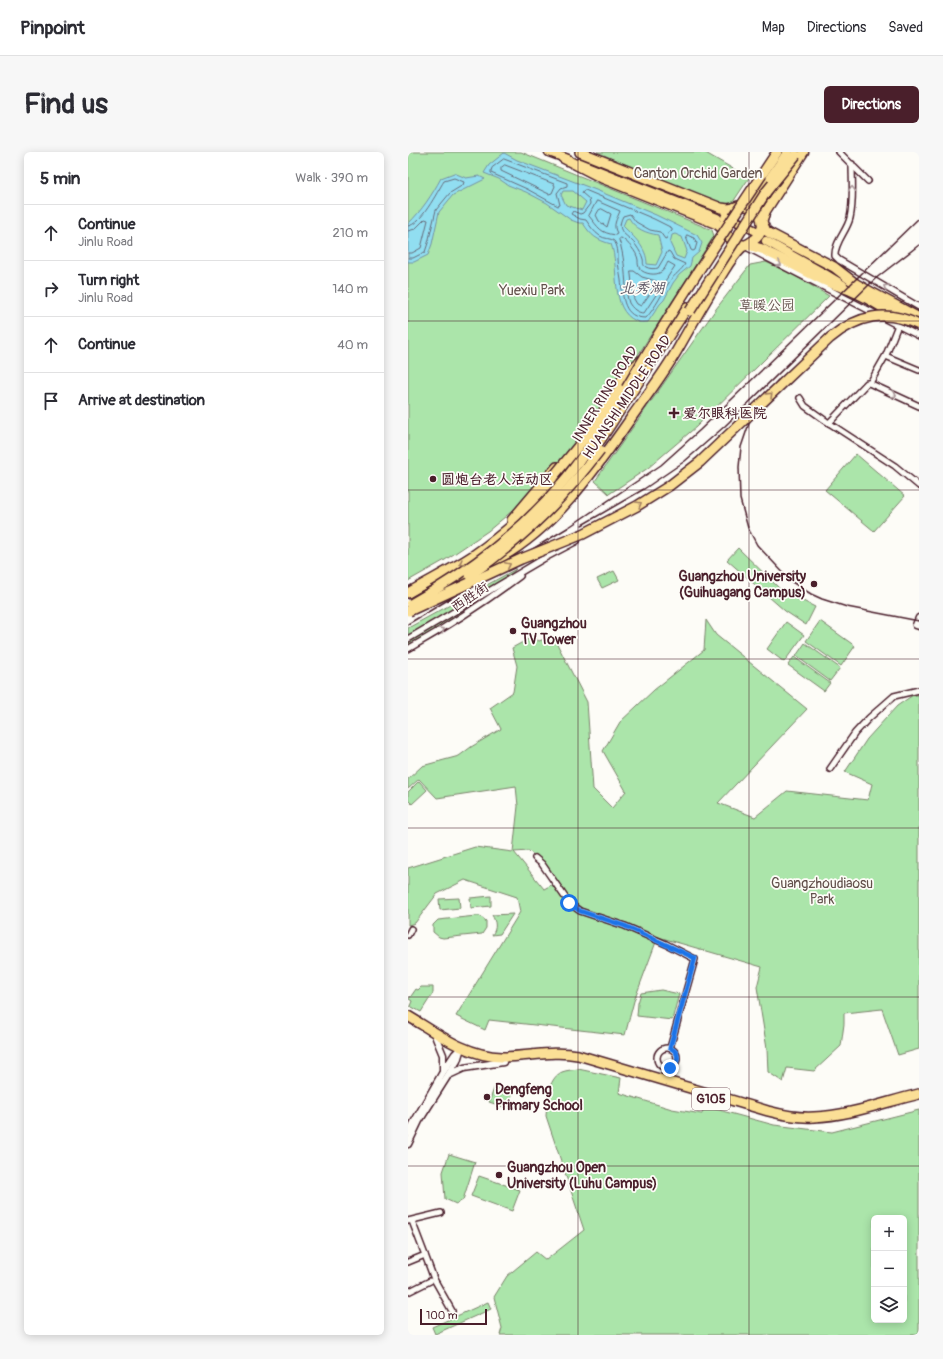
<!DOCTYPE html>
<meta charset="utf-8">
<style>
body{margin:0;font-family:Pangolin,"LXGW WenKai TC",sans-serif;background:#f7f7f7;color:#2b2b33}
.controls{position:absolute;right:12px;bottom:12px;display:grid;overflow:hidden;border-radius:6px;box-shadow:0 2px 10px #0003}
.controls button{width:36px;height:36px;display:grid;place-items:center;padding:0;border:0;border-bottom:1px solid #e1e1e2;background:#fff;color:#2b2b33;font:20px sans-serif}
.scale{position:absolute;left:12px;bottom:10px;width:67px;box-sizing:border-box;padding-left:4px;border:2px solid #4a1f2b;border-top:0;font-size:11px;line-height:14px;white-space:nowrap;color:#4a1f2b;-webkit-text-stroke:3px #fdfcf7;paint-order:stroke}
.stop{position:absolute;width:12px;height:12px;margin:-9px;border:3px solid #1a73e8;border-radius:50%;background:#fff}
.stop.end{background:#1a73e8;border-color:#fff;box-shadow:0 1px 4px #0008}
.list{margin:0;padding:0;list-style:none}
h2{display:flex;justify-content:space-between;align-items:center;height:52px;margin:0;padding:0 16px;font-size:17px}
h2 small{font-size:13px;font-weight:400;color:#7c7c81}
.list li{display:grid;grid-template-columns:26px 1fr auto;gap:12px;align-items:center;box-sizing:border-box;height:56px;padding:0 16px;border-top:1px solid #e1e1e2}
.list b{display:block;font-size:15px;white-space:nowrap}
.list p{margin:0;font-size:13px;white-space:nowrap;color:#7c7c81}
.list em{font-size:13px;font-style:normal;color:#7c7c81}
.icon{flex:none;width:22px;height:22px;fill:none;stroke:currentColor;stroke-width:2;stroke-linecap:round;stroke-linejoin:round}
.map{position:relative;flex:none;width:511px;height:1183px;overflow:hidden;border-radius:6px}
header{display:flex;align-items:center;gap:24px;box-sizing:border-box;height:56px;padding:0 20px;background:#fff;border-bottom:1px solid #e1e1e2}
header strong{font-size:19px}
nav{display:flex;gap:22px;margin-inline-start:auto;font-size:14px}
.intro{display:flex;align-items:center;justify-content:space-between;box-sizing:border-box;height:96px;padding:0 24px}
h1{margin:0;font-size:28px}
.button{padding:10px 18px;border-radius:6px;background:#4a1f2b;color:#fff;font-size:14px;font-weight:700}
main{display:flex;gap:24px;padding:0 24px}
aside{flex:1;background:#fff;border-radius:6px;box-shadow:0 2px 10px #0003}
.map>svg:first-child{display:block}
.green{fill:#abe5aa;stroke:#7a826a;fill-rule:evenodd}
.water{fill:#91def1;stroke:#7592a2;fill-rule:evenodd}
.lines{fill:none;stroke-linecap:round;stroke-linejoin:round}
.shore{stroke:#666b7a;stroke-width:1}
.minor-casing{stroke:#4a1f2b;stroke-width:8}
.tertiary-casing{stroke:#4a1f2b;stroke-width:9}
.primary-casing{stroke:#4a1f2b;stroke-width:11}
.trunk-casing{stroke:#4a1f2b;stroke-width:12}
.minor{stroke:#fdfcf7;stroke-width:5}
.tertiary{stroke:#fdfcf7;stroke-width:6}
.primary{stroke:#fbdf96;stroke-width:8}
.trunk{stroke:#fbdf96;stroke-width:9}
.rail{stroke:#4a1f2b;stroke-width:1.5}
.trunk-bridge-casing{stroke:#4a1f2b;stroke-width:12;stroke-linecap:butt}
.trunk-bridge{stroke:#fbdf96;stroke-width:9}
.oneway{stroke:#ac999b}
.oneway2{stroke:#a27f60}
.route{stroke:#1a73e8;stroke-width:5}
.grid{fill:none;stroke:#4a1f2b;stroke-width:1;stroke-opacity:0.55}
.poi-dot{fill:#4a1f2b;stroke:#fdfcf7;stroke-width:1.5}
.labels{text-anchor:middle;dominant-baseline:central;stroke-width:3.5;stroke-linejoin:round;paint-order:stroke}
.shield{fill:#fdfcf7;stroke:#806168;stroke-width:1}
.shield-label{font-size:13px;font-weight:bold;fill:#4a1f2b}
.park-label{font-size:14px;fill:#62504b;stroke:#fdfcf7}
.street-label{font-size:14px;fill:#4a1f2b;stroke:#fdfcf7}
.poi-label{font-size:14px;font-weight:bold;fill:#4a1f2b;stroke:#fdfcf7;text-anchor:start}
.water-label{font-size:15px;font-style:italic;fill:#5f5866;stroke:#fdfcf7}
</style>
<header>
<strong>Pinpoint</strong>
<nav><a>Map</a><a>Directions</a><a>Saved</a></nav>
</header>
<div class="intro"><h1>Find us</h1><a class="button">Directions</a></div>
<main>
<aside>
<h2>5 min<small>Walk · 390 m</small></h2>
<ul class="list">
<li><svg class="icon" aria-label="ahead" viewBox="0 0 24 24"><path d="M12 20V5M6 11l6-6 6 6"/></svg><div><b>Continue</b><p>Jinlu Road</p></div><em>210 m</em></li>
<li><svg class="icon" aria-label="right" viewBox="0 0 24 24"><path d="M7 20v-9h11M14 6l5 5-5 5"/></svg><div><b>Turn right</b><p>Jinlu Road</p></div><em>140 m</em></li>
<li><svg class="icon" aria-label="ahead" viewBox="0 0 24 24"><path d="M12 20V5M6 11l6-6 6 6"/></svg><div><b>Continue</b></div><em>40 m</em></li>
<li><svg class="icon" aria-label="arrive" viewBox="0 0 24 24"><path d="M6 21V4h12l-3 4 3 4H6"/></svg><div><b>Arrive at destination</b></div></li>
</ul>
</aside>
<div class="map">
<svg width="511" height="1183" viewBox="0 0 511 1183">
<rect width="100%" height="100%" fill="#fdfcf7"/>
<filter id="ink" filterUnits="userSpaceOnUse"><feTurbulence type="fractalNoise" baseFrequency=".025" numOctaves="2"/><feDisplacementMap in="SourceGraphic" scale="8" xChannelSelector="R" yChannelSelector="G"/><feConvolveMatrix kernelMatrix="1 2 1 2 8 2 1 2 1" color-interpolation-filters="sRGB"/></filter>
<g filter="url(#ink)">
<g class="green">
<path d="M0 0H113L304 78 306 84 232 200 177 278 151 311 121 345 80 379 37 408 0 429Z"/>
<path d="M189 0H296L341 26 325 50 314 54Z"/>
<path d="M358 110 384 122 421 144 288 275 240 316 201 342 187 329 308 157 342 113Z"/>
<path d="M448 302 497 344 466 379 417 338Z"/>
<path d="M330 396 373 438 407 455 398 473 377 459 319 408Z"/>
<path d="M108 417 97 427 0 485V476Z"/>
<path d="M206 419 211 428 194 436 189 427Z"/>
<path d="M100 430 59 461 0 495V489Z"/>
<path d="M298 468 308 483 399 557 310 651 347 665 379 639 460 648 464 632 437 620 459 587 489 554 505 543H511V897L490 903 474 857 436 861V872L433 894 406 919 379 916 375 930 360 920 359 897 349 835 354 815 247 784 219 772 173 758 162 750 134 710 121 699 106 700 136 737 145 732 159 753 171 760 217 775 248 790 226 849 217 883 81 868 77 878 48 864 112 760 109 745 57 728 29 742 7 771 0 773V716L67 695 105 700 110 654 108 634 29 646 11 627 0 637V627L14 614 51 604 63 595 93 577 82 556 105 540 109 514 104 496 124 485 131 489 145 484 179 550 185 637 204 656 218 639 195 599 212 570 246 538 296 498Z"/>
<path d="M412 469 447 494 433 514 398 489Z"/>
<path d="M378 470 396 483 376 510 359 497Z"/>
<path d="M397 491 432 516 422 529 388 504Z"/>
<path d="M386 505 422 531 416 539 380 513Z"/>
<path d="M11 629 19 638 4 652 0 648V640Z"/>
<path d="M83 744V754L63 756 62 746Z"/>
<path d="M51 746 52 756 32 758 31 747Z"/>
<path d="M105 762 92 782 84 783C89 776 88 770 84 763Z"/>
<path d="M68 764H72L78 769V776L74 782 35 786 31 785 25 780V773L30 768Z"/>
<path d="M13 835H25V841L13 860 2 854 4 849 1 847 8 837 10 838Z"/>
<path d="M253 838 271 842 264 868 229 864 230 851 233 841Z"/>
<path d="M170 917 213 926 211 941 264 957 294 962 296 954 366 973 424 980 511 958V1183H92L94 1176 86 1145 99 1124 128 1100 138 1108 176 1078 138 964C139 950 139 927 154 920 159 918 165 918 170 917ZM466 1066H496V1168H466Z"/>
<path d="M87 934 105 940 99 956 81 950Z"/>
<path d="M41 1002 67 1010 55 1048 48 1052 37 1047 35 1020Z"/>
<path d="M71 1024 112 1038 104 1059 63 1044Z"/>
<path d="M80 1150 83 1157 27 1182 24 1175Z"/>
</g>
<g class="water">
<path d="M96 1 109 8 188 38 248 63 289 83 294 91 291 100 284 106 282 114 271 123 265 131 256 148 252 152 240 170C236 170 231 171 228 169 201 157 212 115 203 92 189 88 183 84 175 71H171L163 68 139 51 118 40 100 33 91 27 76 21 81 13ZM155 39H165L178 50 174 58 158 53 153 43ZM221 66C227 77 238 81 250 83L254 100 248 113 239 112C239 96 226 85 215 74L218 67ZM267 82 274 85 279 99 276 107 268 104 262 91 264 83Z"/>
<path d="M46 21 58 26 71 24 77 27 45 43 31 60 24 92 20 103 6 110H0V72C14 58 24 43 33 26Z"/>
</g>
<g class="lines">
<g class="shore">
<path d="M96 7 159 31V34L153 36 149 41 152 53 150 54 119 37 83 21V19L84 16Z"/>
<path d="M97 13 146 32 147 34 144 41 141 42C125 34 109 27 93 19V16Z"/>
<path d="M177 38 246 67 264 76V78L260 81 259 86 257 87 252 80 242 78 228 70 222 62 215 64C206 82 221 82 229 95 231 98 234 103 235 107 236 110 234 113 238 115 241 117 247 117 250 116L260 99 262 100 266 107 277 112C274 118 266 123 262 129 254 141 248 155 238 166 215 166 215 146 213 128 212 121 210 114 210 107 210 101 210 94 206 89 203 86 196 87 192 84 186 80 182 74 178 68L172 67 163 62 165 59 172 62 175 61 182 52 181 47 174 41 175 39Z"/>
<path d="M189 49 212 59C209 67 204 73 209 81L208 83C192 81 191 76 181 64Z"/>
<path d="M194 57 203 62 199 75 191 69 188 63 191 58Z"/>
<path d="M0 74C13 73 29 40 36 29L46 26 56 30 55 33 42 41 28 58 20 91 17 100 5 106H0"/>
<path d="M0 79 7 77 17 67 20 68 13 96 4 101H0"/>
<path d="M279 83 286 86 289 91 287 98 285 99 283 98 278 85Z"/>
<path d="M213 86C220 90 229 100 230 108 230 112 230 114 232 117 236 122 248 124 253 120 257 118 258 113 260 110L267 114 236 161C229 161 224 156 221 151 219 146 219 140 218 135 217 120 216 103 211 88Z"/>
<path d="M223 119H226L234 125 248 129 244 139 233 154 229 152 226 147Z"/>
</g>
<g class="minor-casing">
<g id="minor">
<path d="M431 0 460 29"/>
<path d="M444 12C444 30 446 49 442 66 439 79 426 91 427 104L431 108 511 155"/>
<path d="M340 96 470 163"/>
<path d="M477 167 511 184"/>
<path d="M480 205 511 218"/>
<path d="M461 231 511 254"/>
<path d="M392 246 397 254 418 269 487 314 511 334"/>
<path d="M421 271 459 231H462L478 203 490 173"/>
<path d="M0 487 135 407 169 389"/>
<path d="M0 497C39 475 76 451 112 424"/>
<path d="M422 617 447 581 461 566 486 544 511 538"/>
<path d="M127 706 134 712 161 751 172 759 217 774 258 792 287 807 262 896"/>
<path d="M0 783 3 777"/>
<circle cx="259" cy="906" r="10"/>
<path d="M0 1069 33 1061"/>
<path d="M17 1103 26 1127 44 1159"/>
<path d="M0 1110 17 1103 4 1069"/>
<path d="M0 1140 22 1129"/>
</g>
</g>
<g class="tertiary-casing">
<g id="tertiary">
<path d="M511 466 508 473 511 474"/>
<path d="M28 886 35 903V919"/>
<path d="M41 923 56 916 95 910"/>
<path d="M0 981 35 920 47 902 52 897"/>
<path d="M0 992 11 969 49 909 53 896"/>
</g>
</g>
<g class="primary-casing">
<g id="primary">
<path d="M141 0 160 7"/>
<path d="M171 11 309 66"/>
<path d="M341 54 364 17"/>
<path d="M326 68 346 78"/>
<path d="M354 70 358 59 396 0"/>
<path d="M358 89 417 122 435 133"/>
</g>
</g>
<g class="trunk-casing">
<g id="trunk">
<path d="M172 0 313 56 320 57 327 56"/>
<path d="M155 6 194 26 309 72 318 80"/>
<path d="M354 70 358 79 363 82 426 115 448 132 511 166"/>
<path d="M204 243 218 222 234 208"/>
<path d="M171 317 193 287 279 156"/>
<path d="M104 368 149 315"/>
<path d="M86 409C144 380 187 318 223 266 239 243 257 220 271 195 284 172 297 149 311 127 318 116 324 104 334 95 340 92 347 89 351 83 359 71 351 54 336 54 330 53 324 56 320 61 314 70 316 82 324 88 333 95 338 92 347 95 352 96 357 98 361 101 379 109 396 119 413 127 423 132 434 135 444 139 461 146 477 157 492 166"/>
<path d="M32 440 70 420"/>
<path d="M0 441C22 428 45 417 66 403 108 374 143 338 173 297"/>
<path d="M0 864C30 882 58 904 94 905 120 905 145 898 170 903L360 959C375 963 390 966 406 965 441 964 477 950 511 942"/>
</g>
</g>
<use href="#minor" class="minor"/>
<use href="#tertiary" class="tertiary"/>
<use href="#primary" class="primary"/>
<use href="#trunk" class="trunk"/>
<g class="rail">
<path d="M370 228 346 257 333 295 331 315 332 347 340 376 349 393 384 430 403 442 414 447 439 455 511 469"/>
<path d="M174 373 236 337 277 309 317 274 467 127 511 93"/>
<path d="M0 472 161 375 253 313 292 278 511 66"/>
</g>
<g class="trunk-bridge-casing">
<g id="trunk-bridge">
<path d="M363 25 380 0"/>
<path d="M282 159 358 40 388 3"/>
<path d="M145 325 177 286 211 237"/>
<path d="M62 423C113 389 155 347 192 298"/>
<path d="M3 452C63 418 115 379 159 325 194 281 221 231 250 183 288 121 329 60 369 0"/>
<path d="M1 459 113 407 175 382 229 354 261 334 292 310 422 186C450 163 478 157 511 173"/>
</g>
</g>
<use href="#trunk-bridge" class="trunk-bridge"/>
</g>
<defs><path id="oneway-chevron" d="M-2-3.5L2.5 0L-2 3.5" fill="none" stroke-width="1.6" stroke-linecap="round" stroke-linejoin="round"/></defs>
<g class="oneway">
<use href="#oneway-chevron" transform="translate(444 37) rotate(-89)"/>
<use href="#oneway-chevron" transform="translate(371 112) rotate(27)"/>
<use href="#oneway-chevron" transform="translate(478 135) rotate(-149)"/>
<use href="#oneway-chevron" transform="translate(486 243) rotate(25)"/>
<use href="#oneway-chevron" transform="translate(34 478) rotate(-31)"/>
</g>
<g class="oneway2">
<use href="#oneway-chevron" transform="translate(362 243) rotate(-44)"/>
<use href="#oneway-chevron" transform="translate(231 352) rotate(-31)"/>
<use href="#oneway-chevron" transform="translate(54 411) rotate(149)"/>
<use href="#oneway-chevron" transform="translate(100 413) rotate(-25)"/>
</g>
</g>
<g class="lines" filter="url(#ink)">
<path class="route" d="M161 751 172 759 217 774 287 806 262 896C272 900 272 911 262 916"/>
</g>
<path class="grid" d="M170 0V1183M341 0V1183M0 169H511M0 338H511M0 507H511M0 676H511M0 845H511M0 1014H511"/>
<g class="poi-dot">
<path d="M264 255h4v4h4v4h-4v4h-4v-4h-4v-4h4z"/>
<circle cx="25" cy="327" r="4"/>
<circle cx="406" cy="432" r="4"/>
<circle cx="105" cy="479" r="4"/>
<circle cx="79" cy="945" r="4"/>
<circle cx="91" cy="1023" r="4"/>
</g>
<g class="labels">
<rect class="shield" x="284" y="936" width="38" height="22" rx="3"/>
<g class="shield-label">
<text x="303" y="947">G105</text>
</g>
<g class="park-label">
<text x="290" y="21">Canton Orchid Garden</text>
<text x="124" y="138">Yuexiu Park</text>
<text x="359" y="153">草暖公园</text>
<text x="414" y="731">Guangzhoudiaosu<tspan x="414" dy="16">Park</tspan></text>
</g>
<g class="street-label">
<text transform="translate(197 242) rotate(-58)">INNER RING ROAD</text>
<text transform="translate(219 245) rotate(-56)">HUANSHI MIDDLE ROAD</text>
<text transform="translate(62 445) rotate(-34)">西胜街</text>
</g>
<g class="poi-label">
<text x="275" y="261">爱尔眼科医院</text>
<text x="33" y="327">圆炮台老人活动区</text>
<text x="398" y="424" text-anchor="end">Guangzhou University<tspan x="398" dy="16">(Guihuagang Campus)</tspan></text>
<text x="113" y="471">Guangzhou<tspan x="113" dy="16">TV Tower</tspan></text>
<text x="87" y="937">Dengfeng<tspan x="87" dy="16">Primary School</tspan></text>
<text x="99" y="1015">Guangzhou Open<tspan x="99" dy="16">University (Luhu Campus)</tspan></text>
</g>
<g class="water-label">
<text x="234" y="136">北秀湖</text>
</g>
</g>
</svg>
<div class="controls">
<button>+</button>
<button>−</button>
<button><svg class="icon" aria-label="layers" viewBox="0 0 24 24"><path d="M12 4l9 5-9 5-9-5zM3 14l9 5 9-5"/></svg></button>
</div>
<div class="scale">100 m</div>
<div class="stop" style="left:161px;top:751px"></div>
<div class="stop end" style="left:262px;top:916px"></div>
</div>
</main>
